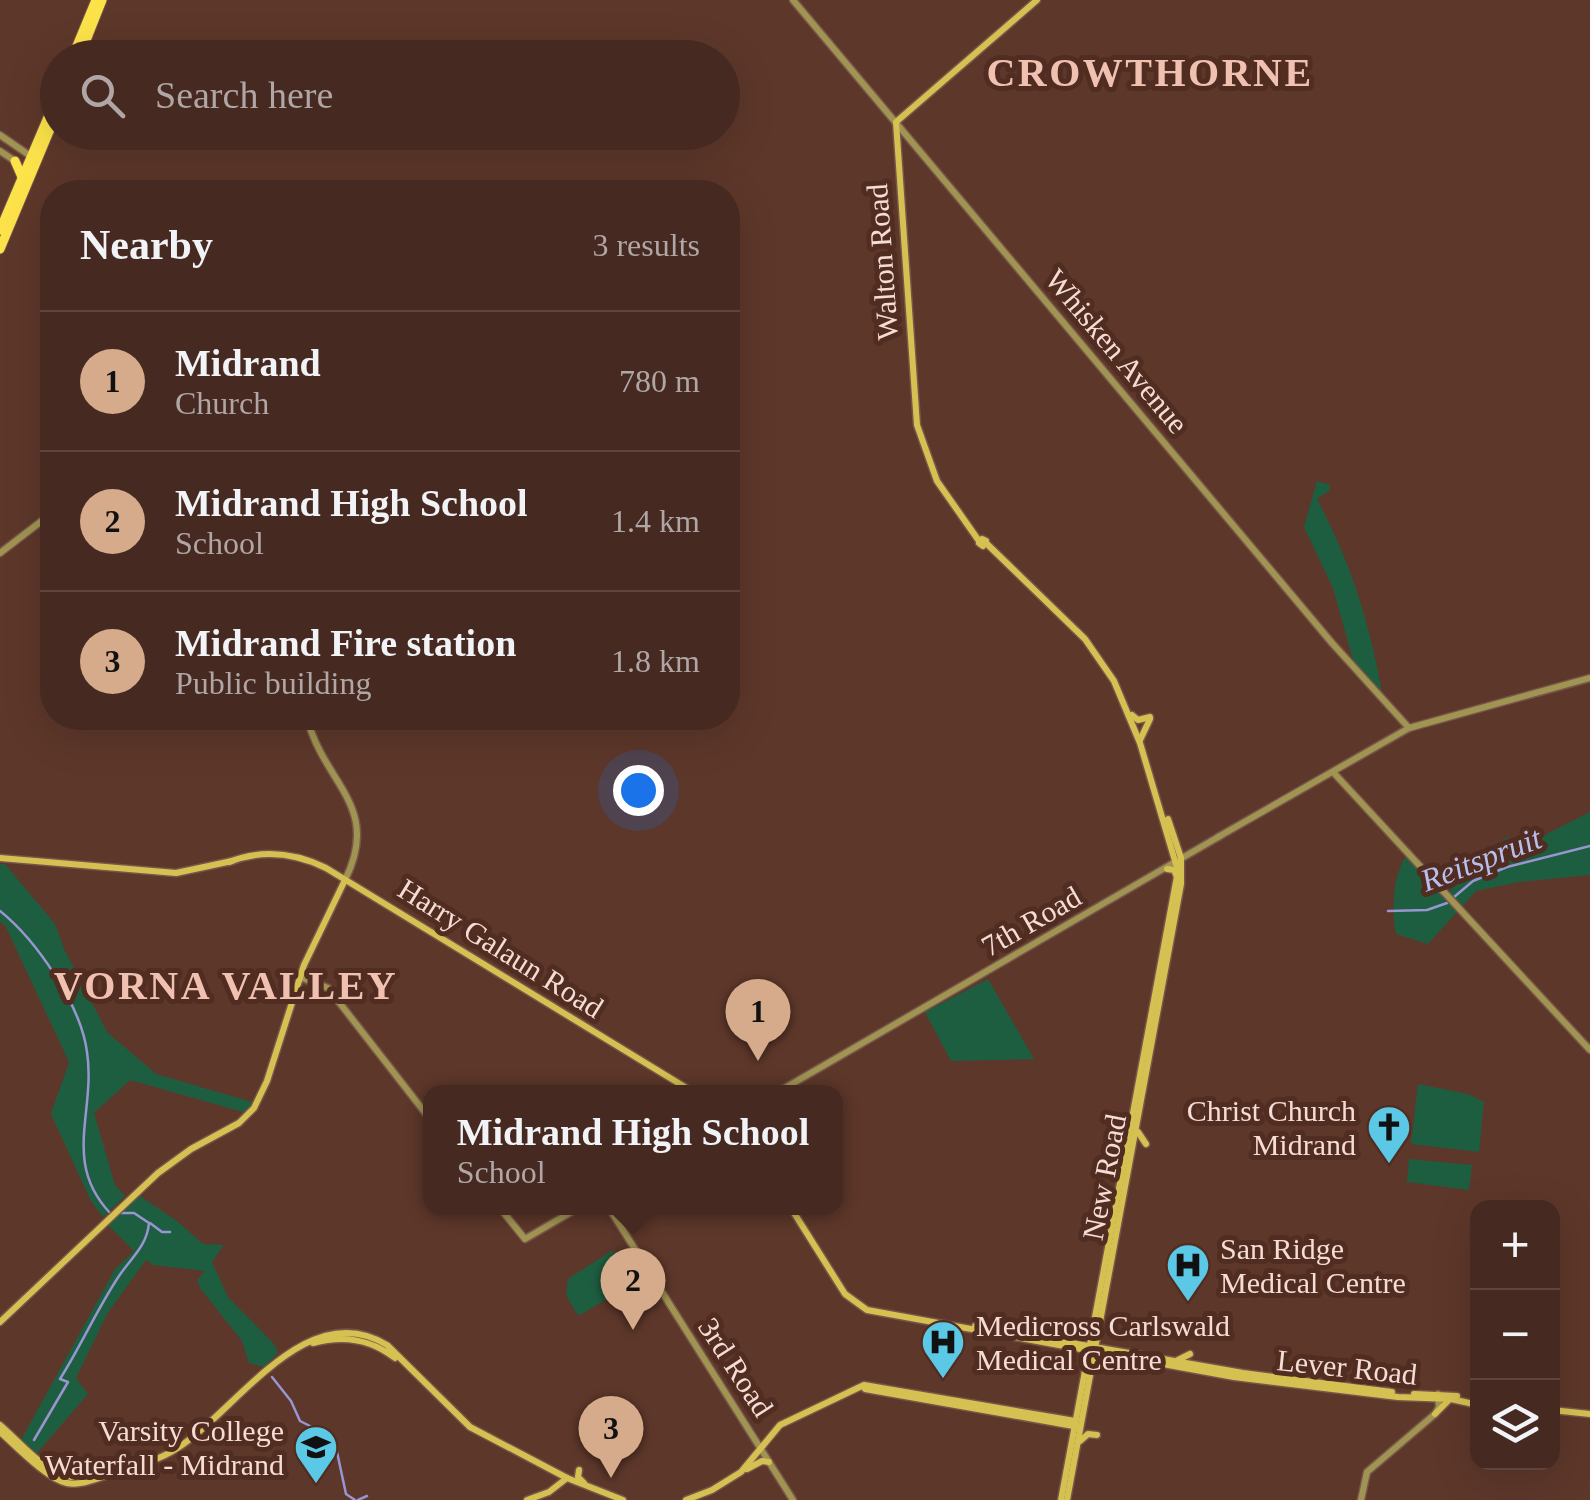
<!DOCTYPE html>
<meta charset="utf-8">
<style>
body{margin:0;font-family:"Times New Roman",serif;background:#50352d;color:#f1f3f6}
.controls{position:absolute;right:30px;bottom:30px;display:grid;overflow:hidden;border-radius:20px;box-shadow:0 10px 40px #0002}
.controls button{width:90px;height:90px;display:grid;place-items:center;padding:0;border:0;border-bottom:2px solid #5e453e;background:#462920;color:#f1f3f6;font:50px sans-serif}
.you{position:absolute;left:638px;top:790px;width:35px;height:35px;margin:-25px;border:8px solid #fff;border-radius:50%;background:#1a73e8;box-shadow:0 0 0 15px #1a73e833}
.badge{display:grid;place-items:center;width:65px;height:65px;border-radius:50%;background:#d6ab8b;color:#111;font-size:32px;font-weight:700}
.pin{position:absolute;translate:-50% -82px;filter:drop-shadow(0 2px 5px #0008)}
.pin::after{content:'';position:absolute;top:52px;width:35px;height:30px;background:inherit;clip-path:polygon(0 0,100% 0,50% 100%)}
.popup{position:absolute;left:423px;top:1085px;width:420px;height:130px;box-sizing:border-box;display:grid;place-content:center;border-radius:20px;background:#462920;filter:drop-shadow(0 2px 8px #0005);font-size:32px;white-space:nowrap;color:#b0a6a5}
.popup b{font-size:38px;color:#f1f3f6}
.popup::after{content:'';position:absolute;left:50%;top:100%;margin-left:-20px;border:20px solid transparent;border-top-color:#462920}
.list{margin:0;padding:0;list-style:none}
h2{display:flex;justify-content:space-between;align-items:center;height:130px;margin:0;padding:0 40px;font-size:42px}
h2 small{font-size:32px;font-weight:400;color:#b0a6a5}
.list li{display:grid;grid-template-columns:65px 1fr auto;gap:30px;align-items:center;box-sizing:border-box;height:140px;padding:0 40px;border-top:2px solid #5e453e}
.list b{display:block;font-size:38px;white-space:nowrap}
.list p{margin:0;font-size:32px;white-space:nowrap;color:#b0a6a5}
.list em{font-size:32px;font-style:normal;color:#b0a6a5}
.icon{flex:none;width:55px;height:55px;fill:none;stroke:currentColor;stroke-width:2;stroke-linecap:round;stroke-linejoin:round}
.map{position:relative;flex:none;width:1590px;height:1500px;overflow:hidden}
.search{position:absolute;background:#462920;box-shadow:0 10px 40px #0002;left:40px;top:40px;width:700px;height:110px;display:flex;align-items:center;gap:25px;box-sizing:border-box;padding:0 35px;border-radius:55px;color:#b0a6a5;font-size:38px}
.panel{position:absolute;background:#462920;box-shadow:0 10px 40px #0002;left:40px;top:180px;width:700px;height:550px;border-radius:40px}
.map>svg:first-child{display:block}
.green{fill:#1e5e40}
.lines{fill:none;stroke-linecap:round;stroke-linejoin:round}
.stream{stroke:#9995d1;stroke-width:2.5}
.tertiary-casing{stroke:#785549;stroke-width:9}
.secondary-casing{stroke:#785549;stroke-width:9}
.primary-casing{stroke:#785549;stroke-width:11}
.tertiary{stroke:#a09452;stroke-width:6}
.secondary{stroke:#d5c151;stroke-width:6}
.primary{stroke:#fde34a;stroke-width:9}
.labels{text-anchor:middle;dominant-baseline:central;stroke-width:10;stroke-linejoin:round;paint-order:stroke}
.street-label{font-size:30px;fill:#f5dcd4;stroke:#512c20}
.poi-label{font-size:30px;fill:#f5dcd4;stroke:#512c20;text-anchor:end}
.water-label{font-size:32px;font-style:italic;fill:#b8beed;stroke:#512c20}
.district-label{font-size:40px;font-weight:bold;letter-spacing:2.5px;fill:#f0c0b0;stroke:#512c20}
</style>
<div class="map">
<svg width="1590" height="1500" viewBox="0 0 1590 1500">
<rect width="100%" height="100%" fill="#5d372a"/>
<g class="green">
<path d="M1317 481 1330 485 1329 491 1317 499C1351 563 1369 621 1382 692L1353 660 1333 588 1304 527Z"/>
<path d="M1590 812V875L1519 882 1476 891 1428 944 1396 934C1391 911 1393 875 1406 856L1445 895 1507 837 1516 846H1523Z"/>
<path d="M0 864H5L55 924 65 951 107 1032 156 1074 252 1102 249 1111 243 1112 130 1080 94 1113 115 1185 125 1196 103 1217 91 1201 51 1114 69 1062 5 925 0 922Z"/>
<path d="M988 979 1034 1059 951 1061 925 1012Z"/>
<path d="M1418 1084 1468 1094 1484 1102 1479 1152 1411 1144Z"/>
<path d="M1409 1159 1472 1165 1469 1190 1407 1182Z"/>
<path d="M140 1196 177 1221 203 1244 224 1245 212 1262 228 1297 274 1344 278 1353 264 1367 249 1363 242 1341 200 1288 197 1280 205 1271 153 1265 146 1260 107 1314 76 1378 88 1394 37 1453 21 1440 115 1269 134 1251 107 1224Z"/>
<path d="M611 1251 626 1254 634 1267 632 1284 580 1315 577 1314 566 1295 568 1279Z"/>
</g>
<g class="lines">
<g class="stream">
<path d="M0 911C36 940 81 1005 87 1052 96 1112 62 1162 110 1213"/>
<path d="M1388 911 1427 910 1447 903 1473 881 1507 867 1590 846"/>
<path d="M150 1223 162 1232H170"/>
<path d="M272 1377 291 1401 300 1421 316 1429"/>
<path d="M322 1433 337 1452 346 1494 355 1500"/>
<path d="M34 1440 68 1382 60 1379C81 1346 97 1309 119 1276 131 1258 147 1246 149 1223L134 1213H120"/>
<path d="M358 1500 367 1496"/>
</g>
<g class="tertiary-casing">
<g id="tertiary">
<path d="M793 0 1332 643 1409 728"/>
<path d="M0 135 32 157"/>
<path d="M0 151 15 161"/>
<path d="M0 553 52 513"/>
<path d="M307 718C324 784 382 806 345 880"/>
<path d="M1333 772 1590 1050"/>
<path d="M1218 837 1409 728 1590 678"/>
<path d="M300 977 328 988 430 1119"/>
<path d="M778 1092 1220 836"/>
<path d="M500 1208 525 1239 578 1208"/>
<path d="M609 1208 793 1500"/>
<path d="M1361 1500 1367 1472 1435 1414 1439 1407 1438 1394"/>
</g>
</g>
<g class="secondary-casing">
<g id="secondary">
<path d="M982 539 986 541 983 546 979 543Z"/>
<path d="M979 541 937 481 917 425 896 122 1037 0"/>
<path d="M986 543 1085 639 1114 681 1140 743 1178 871 1061 1500"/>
<path d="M1132 715 1138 720 1150 717"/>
<path d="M1140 740 1150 719"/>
<path d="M0 858 176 873 232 861"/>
<path d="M229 862C262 849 295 853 326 868L693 1092"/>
<path d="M1167 869 1174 870 1177 877"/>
<path d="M1138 1132 1146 1144"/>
<path d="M791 1208 845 1294 867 1310 1234 1377 1398 1397 1451 1399 1478 1405"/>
<path d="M0 1322 158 1173 191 1149 239 1123 254 1108 267 1081 304 965 345 880"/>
<path d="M975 1326 1243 1373 1392 1392"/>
<path d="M313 1343C342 1335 371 1339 395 1358"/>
<path d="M1178 1360 1190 1354"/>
<path d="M865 1389 1079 1427"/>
<path d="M1414 1394 1457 1396"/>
<path d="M1552 1410 1590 1414"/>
<path d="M1435 1414 1450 1399"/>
<path d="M0 1425C25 1446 53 1486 90 1476"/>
<path d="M0 1432C16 1446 47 1479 67 1483 82 1486 97 1478 112 1474 133 1467 157 1461 176 1449 236 1412 306 1295 387 1345L470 1427 567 1478 623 1500"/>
<path d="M1080 1441 1088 1434 1097 1435"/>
<path d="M747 1469 762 1461 769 1462"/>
<path d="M579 1470 578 1477 584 1483"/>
<path d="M527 1500 549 1492 567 1478"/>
<path d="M686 1500 712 1490 741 1472 780 1425 864 1385 1075 1421"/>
<path d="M1067 1500 1181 884V858L1168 819"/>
</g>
</g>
<g class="primary-casing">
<g id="primary">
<path d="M72 58 96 0"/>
<path d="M79 58 102 0"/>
<path d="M15 161 22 177"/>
<path d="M0 230 58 94"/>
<path d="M0 249 58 110"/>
</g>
</g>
<use href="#tertiary" class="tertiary"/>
<use href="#secondary" class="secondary"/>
<use href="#primary" class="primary"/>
</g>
<defs>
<g id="church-pin" transform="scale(2.25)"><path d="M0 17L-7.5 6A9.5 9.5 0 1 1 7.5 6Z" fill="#5bc8e6" stroke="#512c20"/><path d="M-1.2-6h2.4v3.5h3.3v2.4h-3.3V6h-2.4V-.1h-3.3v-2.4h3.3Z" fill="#111"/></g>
<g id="hospital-pin" transform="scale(2.25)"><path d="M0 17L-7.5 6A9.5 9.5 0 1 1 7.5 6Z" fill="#5bc8e6" stroke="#512c20"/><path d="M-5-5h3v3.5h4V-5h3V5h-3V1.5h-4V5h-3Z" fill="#111"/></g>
<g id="university-pin" transform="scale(2.25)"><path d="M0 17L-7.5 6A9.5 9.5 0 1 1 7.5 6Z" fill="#5bc8e6" stroke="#512c20"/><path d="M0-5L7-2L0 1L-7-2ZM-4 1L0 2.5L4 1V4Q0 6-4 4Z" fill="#111"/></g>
</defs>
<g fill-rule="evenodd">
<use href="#church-pin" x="1389" y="1127"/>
<use href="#hospital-pin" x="1188" y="1265"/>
<use href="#hospital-pin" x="943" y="1342"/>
<use href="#university-pin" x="316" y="1447"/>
</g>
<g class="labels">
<g class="street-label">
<text transform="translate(882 262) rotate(-94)">Walton Road</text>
<text transform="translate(1117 351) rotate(50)">Whisken Avenue</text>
<text transform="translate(1031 921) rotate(-30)">7th Road</text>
<text transform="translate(501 948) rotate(32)">Harry Galaun Road</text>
<text transform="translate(1104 1177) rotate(-79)">New Road</text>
<text transform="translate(736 1367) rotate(57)">3rd Road</text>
<text transform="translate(1347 1367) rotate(6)">Lever Road</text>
</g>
<g class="poi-label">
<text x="1356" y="1110">Christ Church<tspan x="1356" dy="34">Midrand</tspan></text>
<text x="1220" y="1248" text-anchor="start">San Ridge<tspan x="1220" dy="34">Medical Centre</tspan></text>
<text x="976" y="1325" text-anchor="start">Medicross Carlswald<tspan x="976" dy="34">Medical Centre</tspan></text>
<text x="284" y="1430">Varsity College<tspan x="284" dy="34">Waterfall - Midrand</tspan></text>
</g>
<g class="water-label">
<text transform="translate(1481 859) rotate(-21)">Reitspruit</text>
</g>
<g class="district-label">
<text x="1150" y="72">CROWTHORNE</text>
<text x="226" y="985">VORNA VALLEY</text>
</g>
</g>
</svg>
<div class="controls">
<button>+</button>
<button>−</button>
<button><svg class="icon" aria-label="layers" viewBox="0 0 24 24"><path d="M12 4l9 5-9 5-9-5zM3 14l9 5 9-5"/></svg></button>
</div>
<div class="you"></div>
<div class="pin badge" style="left:758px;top:1061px">1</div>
<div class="pin badge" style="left:633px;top:1330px">2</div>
<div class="popup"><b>Midrand High School</b>School</div>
<div class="pin badge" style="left:611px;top:1478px">3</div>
<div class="search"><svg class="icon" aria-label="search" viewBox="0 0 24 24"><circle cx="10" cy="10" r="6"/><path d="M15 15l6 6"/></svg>Search here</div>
<section class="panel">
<h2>Nearby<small>3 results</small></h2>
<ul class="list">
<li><span class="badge">1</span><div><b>Midrand</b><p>Church</p></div><em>780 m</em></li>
<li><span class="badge">2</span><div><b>Midrand High School</b><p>School</p></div><em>1.4 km</em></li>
<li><span class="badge">3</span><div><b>Midrand Fire station</b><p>Public building</p></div><em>1.8 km</em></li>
</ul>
</section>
</div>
